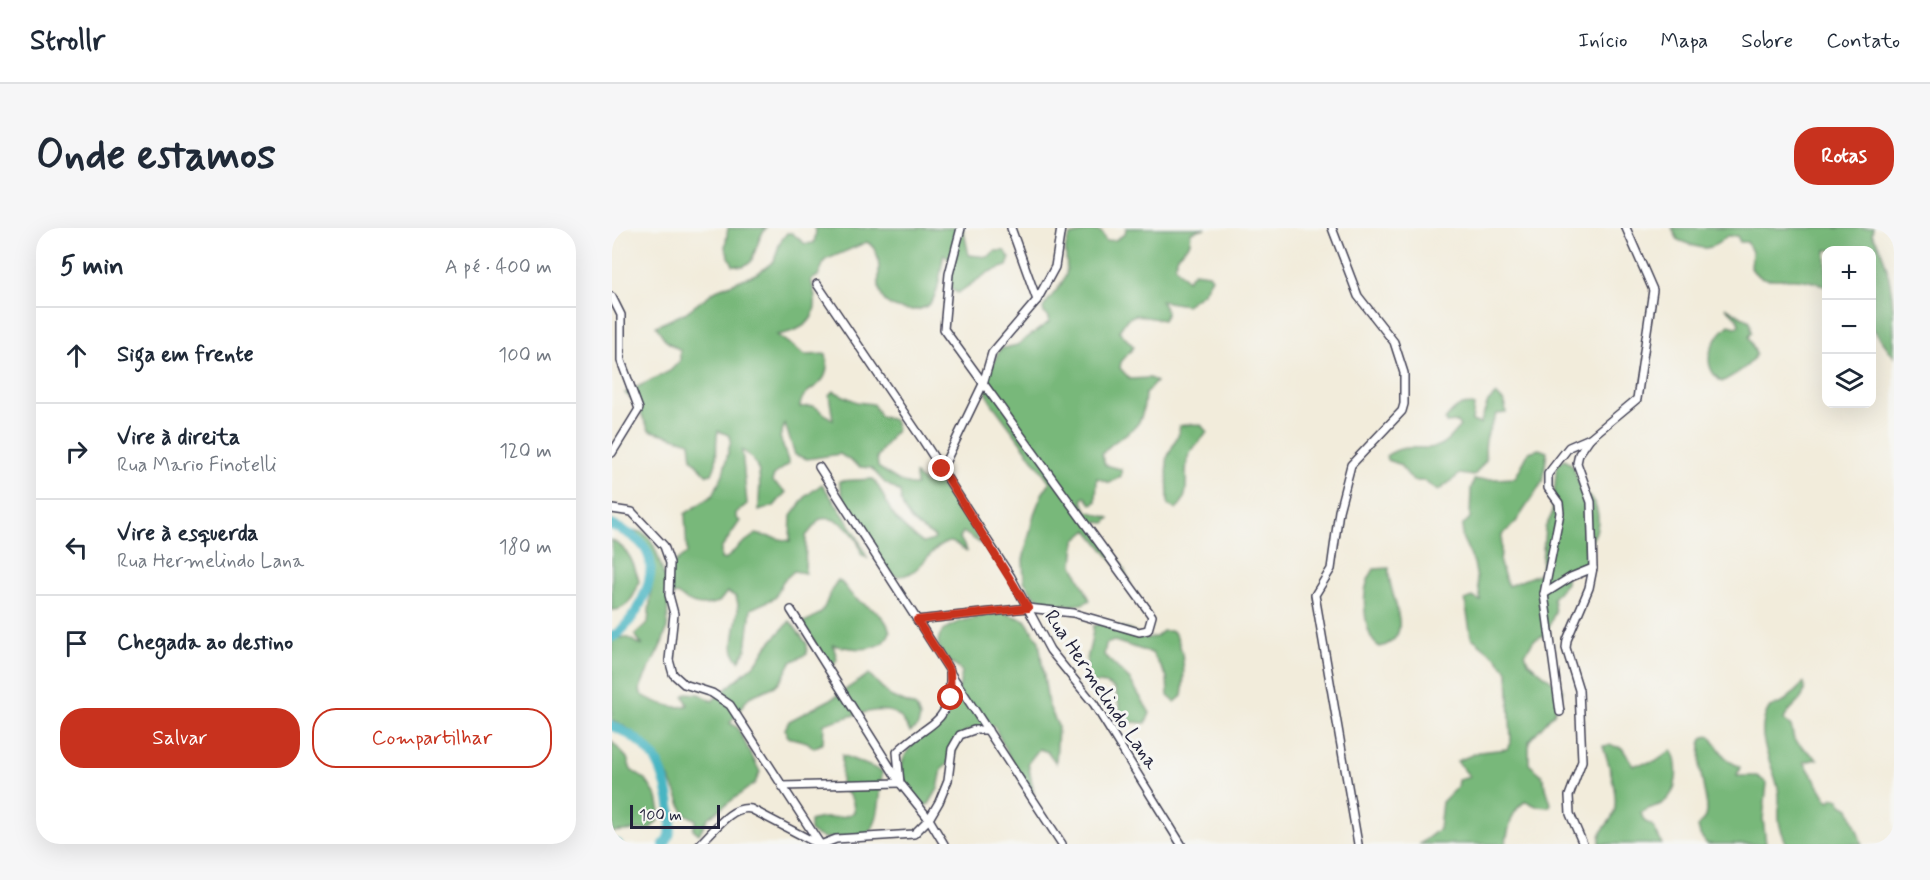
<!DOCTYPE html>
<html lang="pt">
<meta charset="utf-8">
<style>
body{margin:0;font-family:Mynerve,sans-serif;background:#f6f6f7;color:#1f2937}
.controls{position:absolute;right:18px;top:18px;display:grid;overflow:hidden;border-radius:12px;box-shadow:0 6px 24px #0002}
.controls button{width:54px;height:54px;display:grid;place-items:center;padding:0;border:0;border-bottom:2px solid #e0e1e3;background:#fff;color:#1f2937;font:30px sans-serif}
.scale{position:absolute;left:18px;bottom:15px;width:90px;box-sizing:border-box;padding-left:6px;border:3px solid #22223b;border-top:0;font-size:16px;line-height:21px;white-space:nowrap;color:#22223b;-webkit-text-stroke:4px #f6f6f2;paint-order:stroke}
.stop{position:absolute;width:18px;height:18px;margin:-14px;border:4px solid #c8321e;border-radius:50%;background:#fff}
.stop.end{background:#c8321e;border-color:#fff;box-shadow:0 2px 6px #0008}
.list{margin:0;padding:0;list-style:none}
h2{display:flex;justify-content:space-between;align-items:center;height:78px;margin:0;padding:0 24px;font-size:26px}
h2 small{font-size:20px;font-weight:400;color:#747a83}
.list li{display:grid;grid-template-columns:39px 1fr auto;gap:18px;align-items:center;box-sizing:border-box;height:96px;padding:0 24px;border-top:2px solid #e0e1e3}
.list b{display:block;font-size:22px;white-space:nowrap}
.list p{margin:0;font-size:20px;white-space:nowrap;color:#747a83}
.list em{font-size:20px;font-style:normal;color:#747a83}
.actions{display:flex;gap:12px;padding:18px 24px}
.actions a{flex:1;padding:14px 0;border:2px solid #c8321e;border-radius:24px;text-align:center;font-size:21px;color:#c8321e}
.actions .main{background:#c8321e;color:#fff}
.icon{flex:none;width:33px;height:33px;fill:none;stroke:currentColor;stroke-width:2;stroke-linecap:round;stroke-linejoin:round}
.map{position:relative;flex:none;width:1282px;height:616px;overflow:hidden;border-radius:24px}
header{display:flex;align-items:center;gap:36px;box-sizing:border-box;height:84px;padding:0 30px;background:#fff;border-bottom:2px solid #e0e1e3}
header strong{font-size:28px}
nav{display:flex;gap:33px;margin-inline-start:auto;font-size:21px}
.intro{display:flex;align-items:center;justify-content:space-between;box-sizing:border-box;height:144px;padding:0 36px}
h1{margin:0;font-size:42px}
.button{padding:15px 27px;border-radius:24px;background:#c8321e;color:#fff;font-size:21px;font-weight:700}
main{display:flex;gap:36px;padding:0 36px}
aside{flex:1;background:#fff;border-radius:24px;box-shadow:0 6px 24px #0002}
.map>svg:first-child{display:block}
.forest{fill:#78b87a;stroke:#4d6d5a;stroke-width:1.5}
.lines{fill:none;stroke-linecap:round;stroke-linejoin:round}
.river{stroke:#47b5c2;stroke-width:10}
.minor-casing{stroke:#414053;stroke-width:10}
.minor{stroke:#fff;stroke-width:7}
.route{stroke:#c8321e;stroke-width:8}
.labels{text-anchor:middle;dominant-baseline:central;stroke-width:6;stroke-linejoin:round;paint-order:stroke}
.street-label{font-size:20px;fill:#22223b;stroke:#f6f6f2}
</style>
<header>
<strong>Strollr</strong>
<nav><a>Início</a><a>Mapa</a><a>Sobre</a><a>Contato</a></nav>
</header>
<div class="intro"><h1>Onde estamos</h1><a class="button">Rotas</a></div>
<main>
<aside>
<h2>5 min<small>A pé · 400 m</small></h2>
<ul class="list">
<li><svg class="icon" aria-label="ahead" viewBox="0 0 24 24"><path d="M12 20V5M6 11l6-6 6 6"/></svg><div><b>Siga em frente</b></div><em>100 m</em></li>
<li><svg class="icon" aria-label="right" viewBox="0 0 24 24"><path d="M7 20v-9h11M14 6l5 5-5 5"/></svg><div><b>Vire à direita</b><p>Rua Mario Finotelli</p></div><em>120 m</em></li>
<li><svg class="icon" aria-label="left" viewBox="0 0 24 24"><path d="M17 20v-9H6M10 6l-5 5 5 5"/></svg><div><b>Vire à esquerda</b><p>Rua Hermelindo Lana</p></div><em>180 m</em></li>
<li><svg class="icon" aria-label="arrive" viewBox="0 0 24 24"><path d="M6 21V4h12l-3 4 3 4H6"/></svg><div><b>Chegada ao destino</b></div></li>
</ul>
<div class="actions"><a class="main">Salvar</a><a>Compartilhar</a></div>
</aside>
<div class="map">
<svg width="1282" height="616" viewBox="0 0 1282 616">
<rect width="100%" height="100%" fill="#f6f6f2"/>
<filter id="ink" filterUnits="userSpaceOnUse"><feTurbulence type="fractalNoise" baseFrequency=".0167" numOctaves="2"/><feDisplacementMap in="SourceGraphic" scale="12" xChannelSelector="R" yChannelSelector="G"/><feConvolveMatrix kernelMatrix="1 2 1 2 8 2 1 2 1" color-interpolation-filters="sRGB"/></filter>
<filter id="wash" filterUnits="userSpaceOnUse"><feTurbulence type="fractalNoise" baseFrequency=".008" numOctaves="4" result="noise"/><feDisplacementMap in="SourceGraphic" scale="24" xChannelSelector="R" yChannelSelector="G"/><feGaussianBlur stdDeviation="1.35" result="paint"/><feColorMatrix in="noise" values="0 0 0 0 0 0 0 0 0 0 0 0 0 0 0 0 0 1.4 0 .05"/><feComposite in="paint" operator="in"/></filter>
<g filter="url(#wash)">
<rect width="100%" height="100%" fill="#f2ecdb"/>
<g class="forest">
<path d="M116 0H154L149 7 139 34 131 38 121 37 113 20Z"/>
<path d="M202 0H351L357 27 376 29 383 23H393L398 30 395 38 377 44 346 65 338 61V33L332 26C326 48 330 84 298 82 243 78 284 32 255 14L213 32 206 48 199 52C210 86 200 101 165 107L193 127 214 126C221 165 190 154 188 179L202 178 221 192 217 167 221 163 245 174 261 176 268 188 282 192 285 201 265 229 266 239C276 246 293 259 304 257L303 246 313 255H327L356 293 369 316 351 304 348 310 355 323C349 321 344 314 338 314 315 316 308 358 276 346L232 272 227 253 261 251C270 262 273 273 280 285 286 295 301 308 311 315L322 312 323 309C304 298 289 288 288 264L273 255 259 240 248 239 228 226 195 231 183 227 173 196 168 209 177 236 162 247 160 253 174 264 162 278 147 283C146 256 155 239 130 222L135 276 124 285V290L128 293 109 321V331L113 332 127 318 144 306 178 313 179 288 194 268 210 256 243 304 255 330 249 326C247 307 228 287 208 291L194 308 193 345 182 343 171 353 163 370 139 381 134 422 127 433C111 418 134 383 123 368L115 364 107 374C90 380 79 377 65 366L59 367C53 377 57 388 55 400 50 423 35 439 28 461L29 466C39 473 65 483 76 477L72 468 75 465 88 466 100 473 145 434 155 418 178 393 195 416V426L179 434 170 451 163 458 137 469 118 495 125 499 148 544 143 555 96 590 87 606 81 601 84 592 72 585C58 546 40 510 0 492V411L14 409 31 418 23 407 36 395 41 342 37 328 23 303C46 303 47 343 55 354L58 339 75 325 73 286 101 267 111 246 119 212 117 207 106 203C102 219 108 232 100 246L95 247 80 231 78 214 37 202 23 174 13 165 58 143 68 133V122L54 113 44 98 73 85 104 62 146 45 162 33 168 14 175 5H180L193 16 202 15 204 3Z"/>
<path d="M514 0H593L579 4 578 15 566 27 563 38 575 52 582 44 597 46 600 50 591 65 574 77 549 73 555 85 551 92 523 87 515 91 507 103 522 119 509 134 508 140 518 151 538 150 544 154 533 166C531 211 513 198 490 226L493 237 509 241V248L498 255 485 250 484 274 479 276 473 268 470 273 475 283 498 290 493 295 485 294 482 298 507 331 519 356 476 302 463 313 461 337 478 372C463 383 439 375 422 368L412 353 411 332 422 286 430 266 438 254 378 173 374 163 378 142 388 121 405 117 437 94V89L432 85 431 80C437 69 451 58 454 46 457 32 449 21 458 8L480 2 489 4 494 13 503 12 513 6Z"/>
<path d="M1060 0H1261L1260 6C1282 38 1282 88 1282 129L1260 99V22H1214V58C1206 55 1195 52 1185 51 1169 49 1149 57 1139 40L1140 24 1135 14H1128L1125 8H1115C1096 26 1089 21 1066 12Z"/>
<path d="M1113 79 1138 93 1140 104 1137 109 1144 126C1138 139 1122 147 1110 154 1087 137 1098 113 1117 97L1124 99 1127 97 1125 90Z"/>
<path d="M884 166 892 174 894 185 885 186C876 202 871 213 874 232L862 248 848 246 826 263 812 253H801L787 236 775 232 774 228C796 212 813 226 830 216 837 212 843 203 848 198L845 194 834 195 833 192C840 183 850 172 862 178L860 193 868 196 876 174Z"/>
<path d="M580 196 589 197 595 204C590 212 581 219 577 227 569 245 582 266 564 281L556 277 555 230 567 205V198Z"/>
<path d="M927 221 935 224 931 253 904 294 890 307 888 336 896 358 929 345 933 300 940 286 945 236 953 231 961 238 970 264C985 271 989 288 984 304 981 311 977 315 976 322 975 328 976 335 975 341L954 343V355L941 370 943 384 934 406 922 412 913 425 916 434 951 462 942 485 917 513V536L930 547 939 576 937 579 924 578 914 573C898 583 898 599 893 616H808L827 601 830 574 845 559 846 552 858 549 845 533 867 524 895 521 899 513 896 444 885 430 859 409 853 372 860 369 869 373 862 335 850 309 851 297 858 290 859 261 862 252 903 250 917 224Z"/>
<path d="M0 312C17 322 21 333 27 353 24 366 15 383 0 382Z"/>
<path d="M777 340C773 364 808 408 768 419 752 411 750 370 755 355 756 350 760 345 762 341Z"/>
<path d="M226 352C234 357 236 365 243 370 257 381 273 384 278 404 269 427 240 421 221 417L225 431 220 440 189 395C222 383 208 375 226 352Z"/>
<path d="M392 385 413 392 427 413 436 476 446 498 444 535 436 524 427 521 416 535 422 566 413 561 382 498 354 503 337 535 330 541 326 561 317 576 307 579C302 571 295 563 291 555 284 538 296 517 311 507 316 503 322 504 327 499 342 483 347 465 350 444 344 437 334 433 330 425 310 393 375 388 392 385Z"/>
<path d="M490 395 517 401 534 410 544 409 551 403H561C573 419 573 449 570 468L563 474 556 468 555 449 540 425 502 413 494 416 492 427 518 452 538 485 534 495 518 494 510 489 503 461 495 456 476 454C470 431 481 420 481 398Z"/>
<path d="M257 446 278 468 304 479 308 489 306 498 298 504C295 499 291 491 287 488 270 474 231 491 212 496L211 515 202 520 195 514 176 509 173 501 177 493 221 470Z"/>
<path d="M1192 455C1196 474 1176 477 1172 492L1179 498 1182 512 1205 531 1192 534 1214 570 1218 573 1221 570 1227 571 1230 576 1237 580 1250 616H1174C1173 610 1169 604 1168 598 1165 586 1169 573 1166 560 1160 534 1141 506 1157 480L1172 474Z"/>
<path d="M1098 508 1115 532 1128 539 1125 548H1145L1155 555 1151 591 1154 616H1095L1088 607 1086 599 1093 589 1095 578 1088 541 1089 513 1092 509Z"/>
<path d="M0 514 15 530 19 542 34 552 45 569 49 589 38 601 0 604Z"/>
<path d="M997 517 1010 520 1021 537 1043 534 1060 522C1067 538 1067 564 1051 575 1044 579 1035 580 1029 585L1032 593 1041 598 1050 616H988C986 601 996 599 1001 587 1008 572 996 533 991 518Z"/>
<path d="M230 527 270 543C269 557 268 597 256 605 250 609 241 609 233 610 220 611 209 612 198 603V593C213 586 229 594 242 584 242 572 239 567 229 561Z"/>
</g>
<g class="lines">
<g class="river">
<path d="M0 297C14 304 30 311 36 326 47 350 21 398 0 409"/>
<path d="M0 498C17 505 29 513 41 528 54 544 68 600 52 616"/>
<path d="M0 615 6 616"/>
</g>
</g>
</g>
<g filter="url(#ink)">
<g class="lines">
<g class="minor-casing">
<g id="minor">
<path d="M720 0 746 68 782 114 792 145V176L790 183 739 237 727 283 719 341 703 367 746 616"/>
<path d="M205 56 312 214 399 349 438 422 482 476 569 616"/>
<path d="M0 69 9 87V133L27 181 0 225"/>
<path d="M425 72 443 39 449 0"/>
<path d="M207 239 338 443C340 499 319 491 285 524L288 555"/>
<path d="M330 241 371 156 380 125 425 72 399 0"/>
<path d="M0 281 20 284 52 318 58 335 57 367 62 386 57 432 61 446 72 456 100 465 118 477 208 616"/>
<path d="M932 366 959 349 981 340"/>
<path d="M179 382 288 555 317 591 332 616"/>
<path d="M305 392 416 380 461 385 527 404 536 402 540 388 332 101 337 46 349 0"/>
<path d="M339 446 450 616"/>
<path d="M948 484 932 366 948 285 947 275 936 260V246L957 219 978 210"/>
<path d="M170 558 288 555"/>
<path d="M88 616C102 603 119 577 139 581L206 616"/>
<path d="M211 616 224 611 302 606 317 591 327 574 336 552 340 521 348 507 362 502H376"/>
<path d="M971 616 958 586 957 568 970 533 967 462 954 420 955 412 977 360 981 340 979 274 965 235 967 226 978 210 1025 171 1041 62 1014 0"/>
</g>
</g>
<use href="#minor" class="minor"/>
</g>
</g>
<g class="lines" filter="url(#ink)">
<path class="route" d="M330 241 416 380 305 392 338 443 339 470"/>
</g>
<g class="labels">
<g class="street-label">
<text transform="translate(489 462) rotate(56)">Rua Hermelindo Lana</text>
</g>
</g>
</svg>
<div class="controls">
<button>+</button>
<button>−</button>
<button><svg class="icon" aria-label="layers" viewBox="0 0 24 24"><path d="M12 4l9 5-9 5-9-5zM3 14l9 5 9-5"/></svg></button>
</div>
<div class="scale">100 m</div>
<div class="stop" style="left:339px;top:470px"></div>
<div class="stop end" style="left:330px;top:241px"></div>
</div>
</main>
